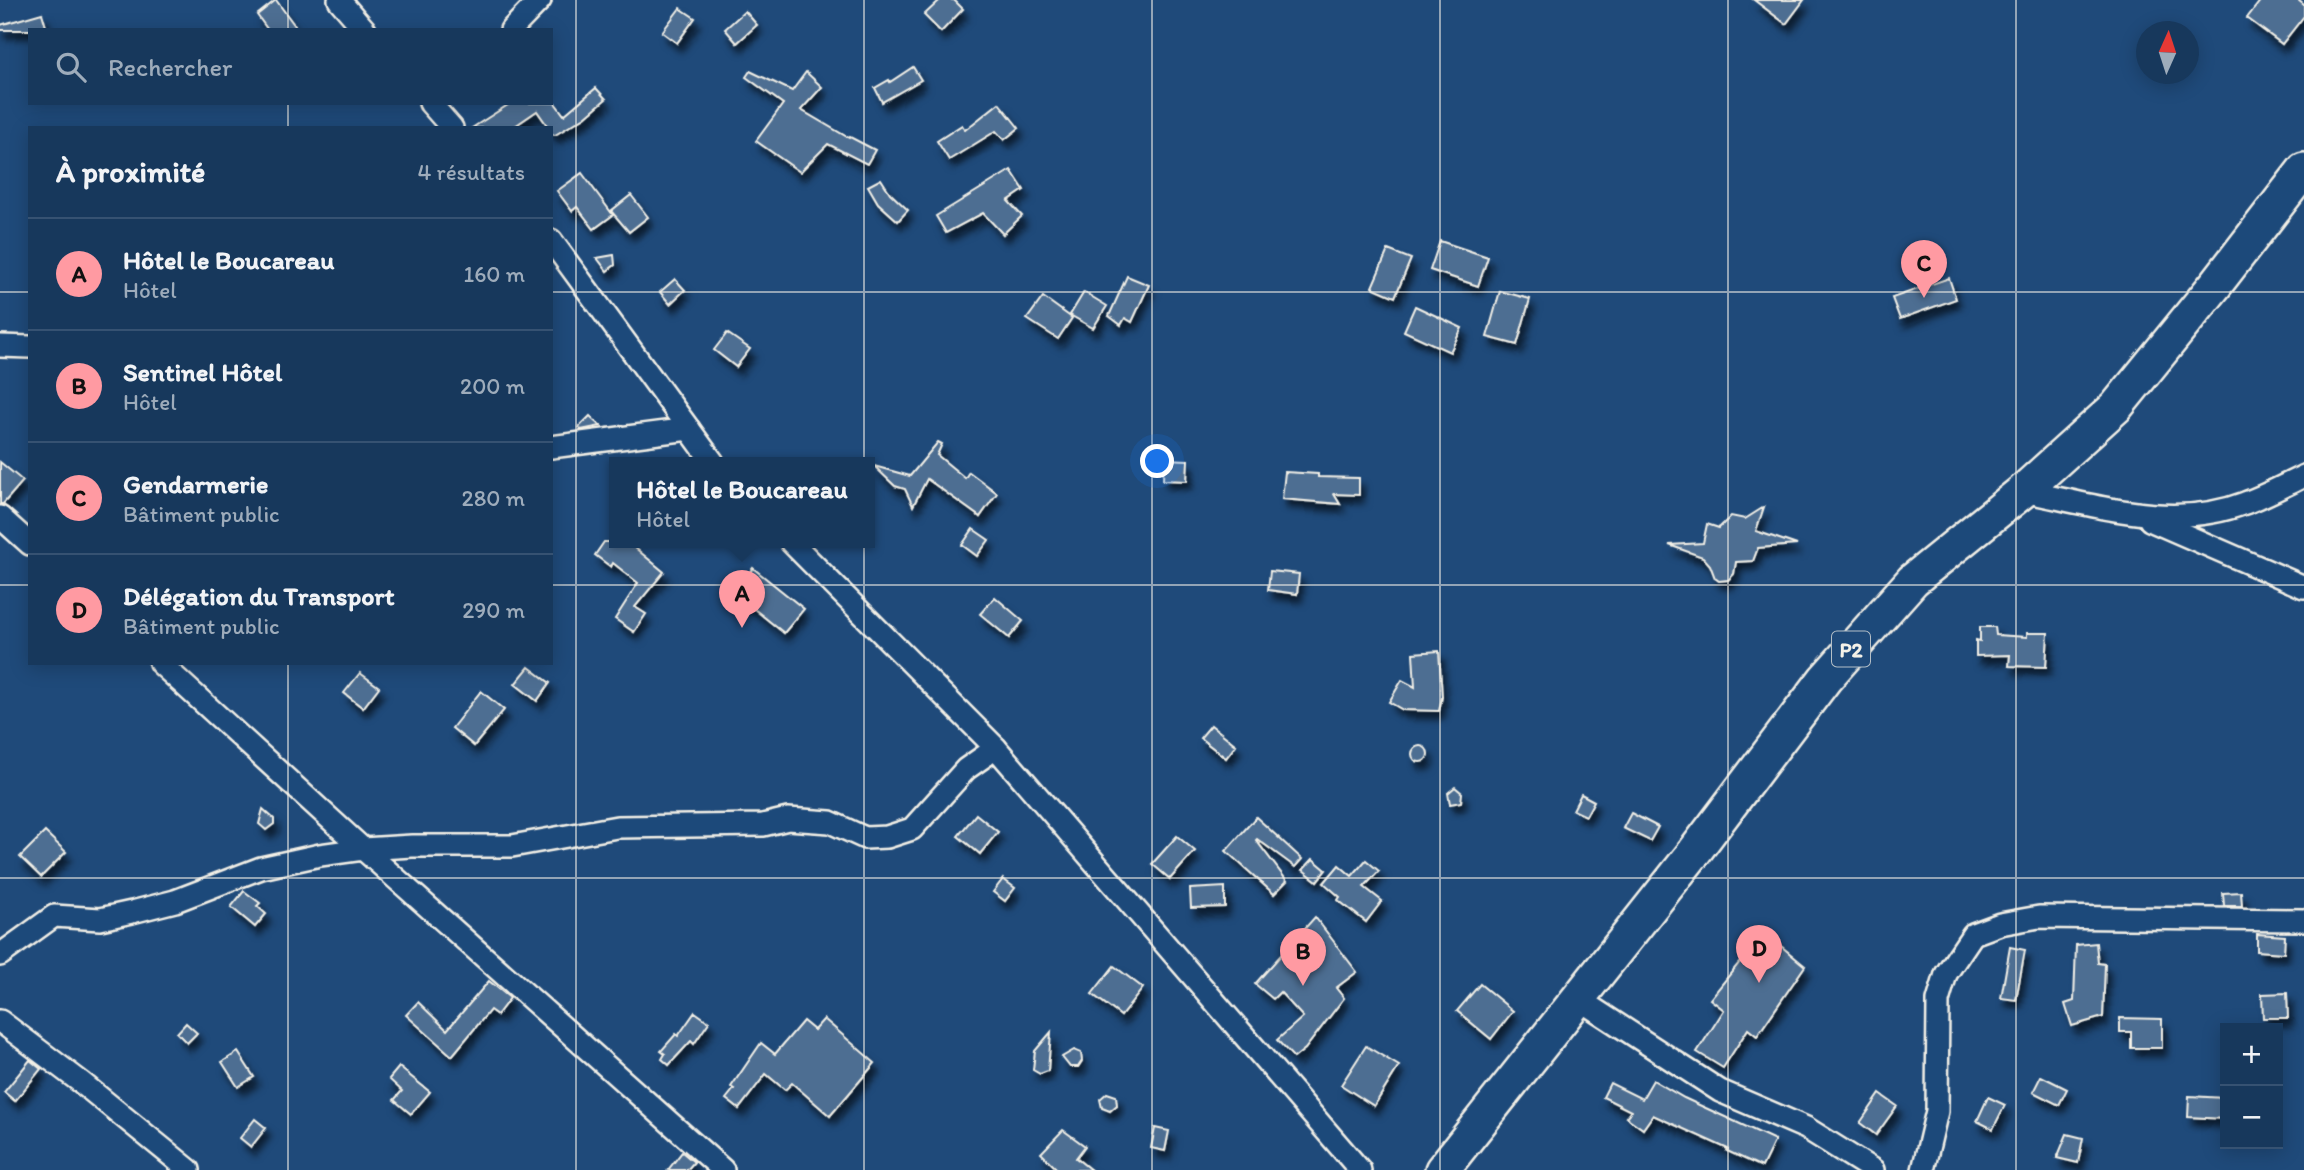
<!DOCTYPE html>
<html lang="fr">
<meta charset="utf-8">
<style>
body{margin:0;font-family:Itim,sans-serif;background:#244365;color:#f1f3f6}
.controls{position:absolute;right:21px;bottom:21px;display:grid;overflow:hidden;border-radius:0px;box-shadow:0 4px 18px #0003}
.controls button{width:63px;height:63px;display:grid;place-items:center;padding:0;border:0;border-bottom:2px solid #365272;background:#17385c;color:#f1f3f6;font:35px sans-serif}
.compass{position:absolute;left:2136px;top:21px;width:63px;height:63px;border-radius:50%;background:#17385c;box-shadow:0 4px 18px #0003;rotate:3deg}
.you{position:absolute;left:1158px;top:462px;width:24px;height:24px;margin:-18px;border:5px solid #fff;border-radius:50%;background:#1a73e8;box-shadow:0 0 0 10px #1a73e833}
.badge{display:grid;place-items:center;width:46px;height:46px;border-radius:50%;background:#ff9aa2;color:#111;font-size:23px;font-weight:700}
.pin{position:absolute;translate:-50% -58px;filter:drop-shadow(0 2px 4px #0008)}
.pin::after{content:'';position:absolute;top:37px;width:24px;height:21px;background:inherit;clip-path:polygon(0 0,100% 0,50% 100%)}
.popup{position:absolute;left:609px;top:457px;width:266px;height:91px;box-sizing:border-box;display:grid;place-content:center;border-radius:0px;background:#17385c;filter:drop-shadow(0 2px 5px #0005);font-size:23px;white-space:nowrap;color:#9eacbb}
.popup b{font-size:26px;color:#f1f3f6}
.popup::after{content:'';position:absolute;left:50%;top:100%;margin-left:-14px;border:14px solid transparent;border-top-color:#17385c}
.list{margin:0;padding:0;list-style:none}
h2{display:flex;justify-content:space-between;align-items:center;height:91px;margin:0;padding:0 28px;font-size:30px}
h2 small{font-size:23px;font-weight:400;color:#9eacbb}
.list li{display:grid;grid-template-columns:46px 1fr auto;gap:21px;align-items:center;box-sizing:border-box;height:112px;padding:0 28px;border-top:2px solid #365272}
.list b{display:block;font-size:26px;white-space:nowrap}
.list p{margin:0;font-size:23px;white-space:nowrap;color:#9eacbb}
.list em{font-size:23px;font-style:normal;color:#9eacbb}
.icon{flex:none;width:38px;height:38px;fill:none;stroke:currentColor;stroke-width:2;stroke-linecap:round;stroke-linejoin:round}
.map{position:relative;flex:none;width:2304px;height:1170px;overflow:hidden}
.search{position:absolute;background:#17385c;box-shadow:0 4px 18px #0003;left:28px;top:28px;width:525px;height:77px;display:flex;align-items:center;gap:18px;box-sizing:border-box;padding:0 24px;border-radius:0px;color:#9eacbb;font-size:26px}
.panel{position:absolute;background:#17385c;box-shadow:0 4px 18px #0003;left:28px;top:126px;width:525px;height:539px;border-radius:0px}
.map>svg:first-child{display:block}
.building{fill:#4d6e92;stroke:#f4f1e8;stroke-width:2;filter:url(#shadow)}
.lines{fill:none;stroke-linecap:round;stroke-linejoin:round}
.minor-casing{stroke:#f4f1e8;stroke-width:26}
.primary-casing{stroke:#f4f1e8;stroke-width:38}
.minor{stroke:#1f4a7a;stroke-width:21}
.primary{stroke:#1f4a7a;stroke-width:33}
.grid{fill:none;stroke:#f4f1e8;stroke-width:2;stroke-opacity:0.55}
.labels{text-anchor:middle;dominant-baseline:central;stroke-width:5;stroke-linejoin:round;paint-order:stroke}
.shield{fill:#1f4a7a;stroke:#b4bfc7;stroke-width:2}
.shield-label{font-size:21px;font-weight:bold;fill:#f4f1e8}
</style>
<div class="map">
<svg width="2304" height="1170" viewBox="0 0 2304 1170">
<defs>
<filter id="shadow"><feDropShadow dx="4.5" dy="8" stdDeviation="3.5" flood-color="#0009"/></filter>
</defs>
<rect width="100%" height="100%" fill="#1f4a7a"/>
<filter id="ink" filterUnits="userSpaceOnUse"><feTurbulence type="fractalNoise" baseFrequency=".0143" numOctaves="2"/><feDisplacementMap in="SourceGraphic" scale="14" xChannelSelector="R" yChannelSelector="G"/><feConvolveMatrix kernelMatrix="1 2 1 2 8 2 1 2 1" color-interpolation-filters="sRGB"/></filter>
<g filter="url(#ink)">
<g class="building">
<path d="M276 0 298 30H268L257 15Z"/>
<path d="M940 0H954L963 9 941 32 924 15Z"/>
<path d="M1754 0H1804L1786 24Z"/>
<path d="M2261 0H2298L2304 5V16L2282 44 2247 18Z"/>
<path d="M680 8 695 18 677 43 662 32Z"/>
<path d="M745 11 757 25 737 43 725 29Z"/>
<path d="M42 13 47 30H0V25Z"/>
<path d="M913 67 921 80 882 102 875 88 889 80 890 82Z"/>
<path d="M750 71 792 91 806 72 822 87 801 110 849 138 850 137 875 150 867 164 828 144 800 172 756 141 783 104 746 77Z"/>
<path d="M596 88 606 99 585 117 555 135 551 134V128H549L537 111 512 128H472L511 103H555L564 115Z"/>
<path d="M999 103 1019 128 1004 140 996 131 949 160 937 141 962 125 965 130Z"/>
<path d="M1011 170 1024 190 1008 201 1022 216 1003 234 983 213 946 233 936 216Z"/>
<path d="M582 173 613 215 594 229 577 207 572 211 557 191Z"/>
<path d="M881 179 890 193 908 210 898 221 878 203 868 186Z"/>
<path d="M631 195 648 217 629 232 611 211Z"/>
<path d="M1440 241 1488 257 1478 286 1430 270Z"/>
<path d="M1388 250 1411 259 1395 297 1372 287Z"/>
<path d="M614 255 615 265 607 271 597 258Z"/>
<path d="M1127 276 1149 285 1132 322 1125 318 1121 325 1109 316Z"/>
<path d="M1949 278 1956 299 1900 319 1892 298Z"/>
<path d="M675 279 685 290 670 304 660 292Z"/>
<path d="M1500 291 1530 299 1517 345 1487 337Z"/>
<path d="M1084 292 1107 306 1093 328 1070 315Z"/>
<path d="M1043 297 1072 318 1058 339 1027 319Z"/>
<path d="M1415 306 1462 328 1450 352 1404 331Z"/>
<path d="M727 333 750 349 736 367 714 350Z"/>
<path d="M590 416 601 426 581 430 579 427Z"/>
<path d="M938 442 942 444 937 455 965 478 969 472 997 493 980 517 927 479 913 506 905 489 895 486 874 466 910 476Z"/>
<path d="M1164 459 1188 460 1187 481 1163 480Z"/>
<path d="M0 462 23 481 3 504H0Z"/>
<path d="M1285 472 1318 474V477L1359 478V495L1334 494 1340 504 1282 499Z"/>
<path d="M1764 507 1756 531 1797 545 1758 548 1753 561 1736 562 1734 574 1728 580 1719 581 1715 578 1710 565 1703 557 1669 545 1703 543 1707 524 1719 528 1731 516 1745 519Z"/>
<path d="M973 529 989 540 977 556 962 545Z"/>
<path d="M604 542H628L664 572 635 607 646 614 634 632 615 619 638 583 613 563 611 567 595 555Z"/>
<path d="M753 568 804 609 784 633 733 592Z"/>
<path d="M1270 571 1299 574 1297 594 1268 590Z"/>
<path d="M995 597 1023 621 1009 638 980 614Z"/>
<path d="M1980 627H1995L1996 635 2027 637V633H2048L2046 667 2009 666 2010 655 1976 656V640L1980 641Z"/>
<path d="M1439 651 1442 697 1439 711 1403 710 1389 702 1402 680 1415 687 1413 653Z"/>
<path d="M529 667 550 683 537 701 515 684Z"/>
<path d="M360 673 379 687 363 708 344 693Z"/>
<path d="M481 691 504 710 474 746 452 728Z"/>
<path d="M1211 725 1236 745 1226 758 1200 738Z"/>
<circle cx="1420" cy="754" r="8"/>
<path d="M1455 787 1462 793 1461 802 1450 804 1448 793Z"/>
<path d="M1581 794 1594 801 1586 816 1573 810Z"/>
<path d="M263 809 274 819V824L266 830 259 824Z"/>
<path d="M1631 813 1658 827 1650 841 1623 828Z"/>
<path d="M976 814 998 832 980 854 958 836Z"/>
<path d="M1256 817 1302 859 1295 867 1257 839 1256 840 1287 881 1274 894 1226 851Z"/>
<path d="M45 832 66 852 41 877 20 857Z"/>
<path d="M1177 836 1195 851 1170 879 1152 864Z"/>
<path d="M1313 859 1326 870 1317 881 1303 870Z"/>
<path d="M1366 860 1379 871 1364 887 1382 901 1366 922 1338 900 1340 897 1324 883 1339 865 1352 876Z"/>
<path d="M1003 879 1015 888 1005 901 993 892Z"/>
<path d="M1225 887V907L1191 908 1190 889Z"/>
<path d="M244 891 260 903 257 906 266 914 255 927 231 907Z"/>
<path d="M2241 892 2242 906H2224L2223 893Z"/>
<path d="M1315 917 1357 972 1336 988 1344 998 1305 1049 1294 1058 1277 1040 1303 1017 1280 992 1273 999 1255 984Z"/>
<path d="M1764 932 1805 966 1757 1036 1748 1029 1723 1068 1697 1052 1724 1010 1710 999Z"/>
<path d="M2257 934 2285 936 2284 953 2257 951Z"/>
<path d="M2096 943 2098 963 2105 964 2103 1017 2072 1026 2065 1004 2074 1001 2076 945Z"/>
<path d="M2010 947 2025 950 2016 1000 2001 998Z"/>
<path d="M1114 966 1143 988 1121 1016 1092 994Z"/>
<path d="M489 981 510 998 497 1015 490 1010 452 1056 406 1015 418 1002 447 1030Z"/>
<path d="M1480 984 1513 1011 1491 1039 1457 1011Z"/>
<path d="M2287 993 2288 1018H2263L2262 994Z"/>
<path d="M695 1012 709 1022 694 1044 691 1041 669 1065 662 1059 665 1054 661 1051 676 1034 678 1036Z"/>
<path d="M2120 1018 2162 1019V1048H2131V1032H2120Z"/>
<path d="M824 1019 875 1063 830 1116 792 1083 785 1090 766 1074 739 1109 726 1099 734 1089 731 1087 761 1043 775 1054 803 1021 814 1030Z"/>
<path d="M186 1023 197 1033 187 1043 177 1033Z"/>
<path d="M1051 1032 1048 1071 1040 1074 1033 1070 1035 1051Z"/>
<path d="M1366 1046 1399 1066 1374 1106 1341 1085Z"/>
<path d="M1074 1050 1081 1053 1082 1061 1078 1067H1070L1062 1057Z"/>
<path d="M238 1052 254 1077 238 1087 222 1062Z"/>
<path d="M30 1060 41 1069 15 1101 4 1092Z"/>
<path d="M399 1067 430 1092 411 1114 394 1100 402 1091 389 1079Z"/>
<path d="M2041 1076 2067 1089 2059 1105 2033 1092Z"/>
<path d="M1653 1080 1684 1098 1775 1140 1762 1167 1727 1151 1728 1149 1653 1115 1643 1129 1626 1117 1631 1111 1603 1097 1610 1083 1642 1099Z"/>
<path d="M1107 1093 1116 1096 1117 1105 1110 1111 1102 1108 1100 1099Z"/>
<path d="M1880 1094 1897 1106 1876 1135 1860 1123Z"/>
<path d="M2189 1096 2225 1098V1119L2188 1117Z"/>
<path d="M1988 1097 2005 1105 1993 1129 1977 1121Z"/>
<path d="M255 1119 266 1128 251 1147 240 1138Z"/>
<path d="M1155 1128 1169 1131 1165 1151 1151 1148Z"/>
<path d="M1063 1130 1085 1146 1076 1158 1091 1170H1058L1041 1153Z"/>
<path d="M2067 1134 2083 1138 2078 1163 2057 1158Z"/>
<path d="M682 1152 694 1162 687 1170H668Z"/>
</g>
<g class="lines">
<g class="minor-casing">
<g id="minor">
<path d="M339 0 365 30"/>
<path d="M511 30 540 0"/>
<path d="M430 103 452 128"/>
<path d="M551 240 713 462"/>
<path d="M0 346 30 347"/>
<path d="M551 447 689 429"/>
<path d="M2023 491C2095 505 2173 531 2245 503 2265 496 2285 485 2304 476"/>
<path d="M0 517 30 544"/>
<path d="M2150 520 2304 587"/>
<path d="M791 542 996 748 1360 1170"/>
<path d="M160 663 363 849 723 1170"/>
<path d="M0 955 54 916 100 919 132 912 175 901 261 868 320 855 363 849 412 846H512L617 827 763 825 788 819 830 822 865 838 887 837 912 829 966 769 996 748"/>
<path d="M1577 998 1720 1091 1806 1128 1873 1170"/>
<path d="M0 1021 82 1083 189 1170"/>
<path d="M1923 1170 1937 1111 1938 1001 1946 974 1973 934 2000 924 2039 917 2304 920"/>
</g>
</g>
<g class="primary-casing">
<path id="primary" d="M1442 1170 1692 855 1825 679 1913 580 2023 491 2116 407 2216 284 2304 170"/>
</g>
<use href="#minor" class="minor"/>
<use href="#primary" class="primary"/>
</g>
</g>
<path class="grid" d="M288 0V30M576 0V1170M864 0V1170M1152 0V1170M1440 0V1170M1728 0V1170M2016 0V1170M288 103V128M0 292H30M551 292H2304M0 585H30M551 585H2304M288 663V1170M0 878H2304"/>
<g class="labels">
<rect class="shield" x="1832" y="631.5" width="38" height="35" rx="5"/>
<g class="shield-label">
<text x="1851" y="649">P2</text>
</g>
</g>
</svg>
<div class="controls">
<button>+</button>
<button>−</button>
</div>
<svg class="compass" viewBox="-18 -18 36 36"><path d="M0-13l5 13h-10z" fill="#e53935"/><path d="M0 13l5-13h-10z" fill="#9eacbb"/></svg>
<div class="you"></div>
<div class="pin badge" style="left:742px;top:628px">A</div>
<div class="popup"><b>Hôtel le Boucareau</b>Hôtel</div>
<div class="pin badge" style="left:1303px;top:986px">B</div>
<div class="pin badge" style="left:1924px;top:298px">C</div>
<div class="pin badge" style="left:1759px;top:983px">D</div>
<div class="search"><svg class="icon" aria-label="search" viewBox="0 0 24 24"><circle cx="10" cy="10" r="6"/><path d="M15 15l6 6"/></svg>Rechercher</div>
<section class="panel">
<h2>À proximité<small>4 résultats</small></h2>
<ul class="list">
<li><span class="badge">A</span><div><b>Hôtel le Boucareau</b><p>Hôtel</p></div><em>160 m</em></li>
<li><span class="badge">B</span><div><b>Sentinel Hôtel</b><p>Hôtel</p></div><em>200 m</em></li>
<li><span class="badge">C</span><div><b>Gendarmerie</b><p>Bâtiment public</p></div><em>280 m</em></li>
<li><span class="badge">D</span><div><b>Délégation du Transport</b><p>Bâtiment public</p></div><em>290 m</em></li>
</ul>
</section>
</div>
